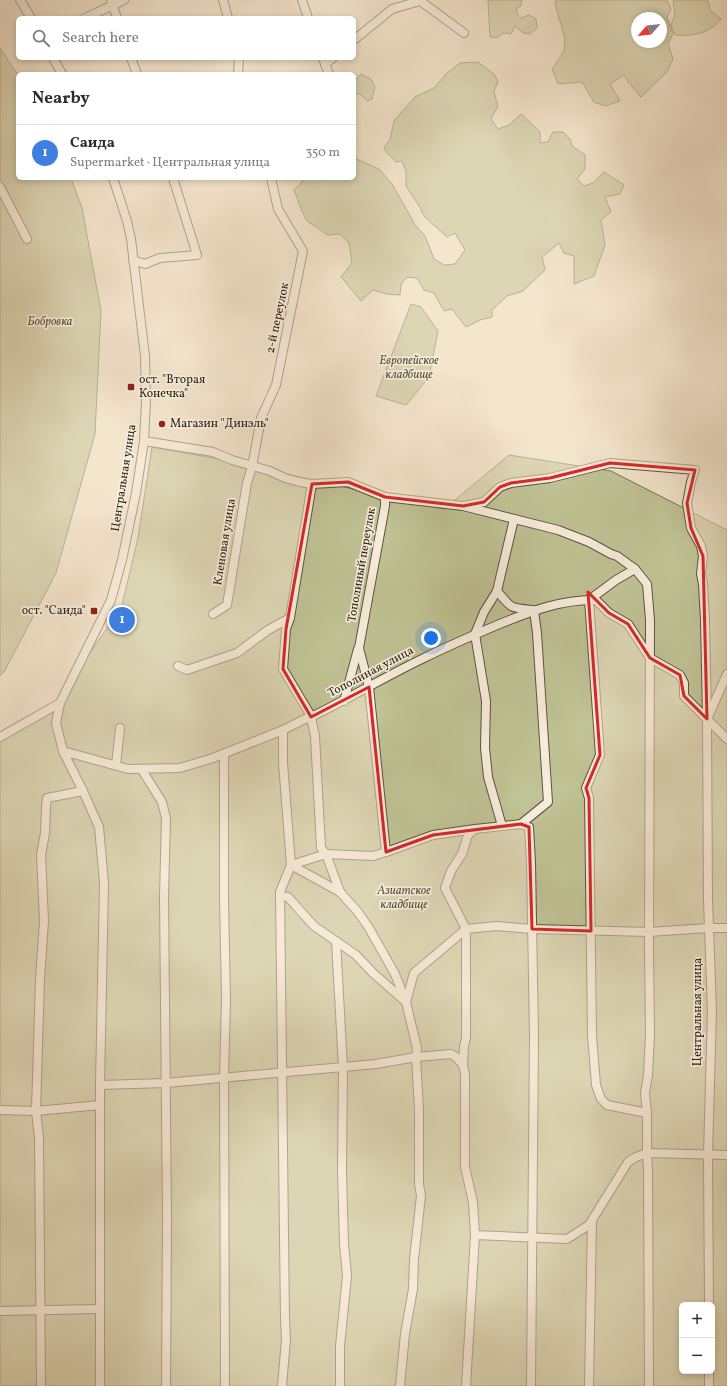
<!DOCTYPE html>
<meta charset="utf-8">
<style>
body{margin:0;font-family:Vollkorn,serif;background:#f7f7f7;color:#2b2b33}
.controls{position:absolute;right:12px;bottom:12px;display:grid;overflow:hidden;border-radius:6px;box-shadow:0 2px 6px #0003}
.controls button{width:36px;height:36px;display:grid;place-items:center;padding:0;border:0;border-bottom:1px solid #e1e1e2;background:#fff;color:#2b2b33;font:20px sans-serif}
.compass{position:absolute;left:631px;top:12px;width:36px;height:36px;border-radius:50%;background:#fff;box-shadow:0 2px 6px #0003;rotate:242deg}
.you{position:absolute;left:431px;top:638px;width:14px;height:14px;margin:-10px;border:3px solid #fff;border-radius:50%;background:#1a73e8;box-shadow:0 0 0 6px #1a73e833}
.badge{display:grid;place-items:center;width:26px;height:26px;border-radius:50%;background:#db2777;color:#fff;font-size:13px;font-weight:700}
.pin{position:absolute;translate:-50% -50%;border:2px solid #fff;box-shadow:0 1px 4px #0006}
.list{margin:0;padding:0;list-style:none}
h2{display:flex;justify-content:space-between;align-items:center;height:52px;margin:0;padding:0 16px;font-size:17px}
h2 small{font-size:13px;font-weight:400;color:#7c7c81}
.list li{display:grid;grid-template-columns:26px 1fr auto;gap:12px;align-items:center;box-sizing:border-box;height:56px;padding:0 16px;border-top:1px solid #e1e1e2}
.list b{display:block;font-size:15px;white-space:nowrap}
.list p{margin:0;font-size:13px;white-space:nowrap;color:#7c7c81}
.list em{font-size:13px;font-style:normal;color:#7c7c81}
.icon{flex:none;width:22px;height:22px;fill:none;stroke:currentColor;stroke-width:2;stroke-linecap:round;stroke-linejoin:round}
.map{position:relative;flex:none;width:727px;height:1386px;overflow:hidden}
.search{position:absolute;background:#fff;box-shadow:0 2px 6px #0003;left:16px;top:16px;width:340px;height:44px;display:flex;align-items:center;gap:10px;box-sizing:border-box;padding:0 14px;border-radius:6px;color:#7c7c81;font-size:15px}
.panel{position:absolute;background:#fff;box-shadow:0 2px 6px #0003;left:16px;top:72px;width:340px;height:108px;border-radius:6px}
.map>svg:first-child{display:block}
.green{fill:#c0c395;stroke:#767254;fill-rule:evenodd}
.lines{fill:none;stroke-linecap:round;stroke-linejoin:round}
.minor-casing{stroke:#5f5241;stroke-width:10}
.minor{stroke:#f8eede;stroke-width:8}
.marked{fill:none;stroke:#d62828;stroke-width:3;stroke-linejoin:round}
.poi-dot{fill:#8f2418;stroke:#f8eede;stroke-width:1.5}
.labels{text-anchor:middle;dominant-baseline:central;stroke-width:3.5;stroke-linejoin:round;paint-order:stroke}
.street-label{font-size:12px;fill:#2d2112;stroke:#f8eede}
.park-label{font-size:12px;font-style:italic;fill:#595239;stroke:#f8eede}
.poi-label{font-size:12px;fill:#2d2112;stroke:#f8eede;text-anchor:start}
</style>
<div class="map">
<svg width="727" height="1386" viewBox="0 0 727 1386">
<rect width="100%" height="100%" fill="#f4e5cd"/>
<filter id="stains"><feTurbulence type="fractalNoise" baseFrequency=".005" numOctaves="4"/><feColorMatrix values="0 0 0 0 .2 0 0 0 0 .09 0 0 0 0 .02 0 0 0 .5 -.17"/></filter>
<radialGradient id="worn" r=".72"><stop offset=".6" stop-color="#630" stop-opacity="0"/><stop offset="1" stop-color="#630" stop-opacity=".3"/></radialGradient>
<g class="green">
<path d="M488 0H522L521 6 516 9 518 15 521 18 529 15 536 19 537 28 530 34 523 33 515 26 511 34 503 33 497 38 490 37Z"/>
<path d="M556 0H667L671 9 667 17 673 34 668 44 673 59 667 72 641 97 629 83 624 75 610 84 620 101 605 106 594 102 582 82 558 84 552 69 564 51 565 38 555 4ZM637 18H661V42H637Z"/>
<path d="M673 0H708L710 10 721 19C711 33 691 37 675 35L671 25 675 15Z"/>
<path d="M0 48 18 75V178H71L82 208 101 311 95 434 56 573 4 672 0 676Z"/>
<path d="M478 62 494 74 498 81 494 92 498 106 491 119 498 129 509 125 521 114 540 132V143L548 142 553 132H563L570 139 572 146 585 155V169L577 179 584 186 593 183 604 172 624 185 620 194 605 197 611 212 601 220 605 245 594 276 574 284V256L564 253 559 243 542 257 545 270 523 291 507 296 492 310V317L480 320 466 327 452 309 444 311 434 293 424 290 417 278 407 277 401 284 400 295 387 294 373 290 361 301 341 277 352 263 349 243 340 234 328 235 307 221 302 211 294 190 302 182 303 178H354V158L379 169 392 184 415 225 425 236 434 259 444 265 455 264 465 250 455 233 447 237 426 218 422 213 421 209 406 186V171L402 161 396 162 387 153 384 147 390 140 394 121 415 97 434 88 446 74 460 63Z"/>
<path d="M361 74 371 79 375 87 372 99 367 101 361 95 354 92V81Z"/>
<path d="M411 304 421 307 438 331 429 377 406 405 376 396Z"/>
<path d="M152 447 219 459 244 465 444 509 509 455 611 471 727 530V1386H0V737L60 703 88 655 121 609 138 538ZM682 1305H712V1371H682Z"/>
</g>
<g class="lines">
<g class="minor-casing">
<g id="minor">
<path d="M20 0 31 18"/>
<path d="M111 0 117 18"/>
<path d="M223 0 228 18"/>
<path d="M302 0 308 18"/>
<path d="M419 0 464 33"/>
<path d="M85 18 124 0"/>
<path d="M354 40 392 9 420 1"/>
<path d="M53 58 62 74"/>
<path d="M131 58 137 74"/>
<path d="M323 58 325 64 333 58"/>
<path d="M325 64 329 74"/>
<path d="M238 74 239 58"/>
<path d="M0 187 27 239"/>
<path d="M133 260 145 264 160 258 197 255 173 178"/>
<path d="M144 441 213 452 232 460 270 471 285 478 300 482 312 484 348 482 385 497 463 506 558 530 589 542 611 554 617 556 635 569 647 584 650 620 649 949 650 1034 648 1075 645 1093 647 1113V1153L648 1169 649 1386"/>
<path d="M385 497V506L359 648 369 687 386 852 433 835 475 829"/>
<path d="M464 506 484 502 500 487 511 483 550 478 610 463 695 470 691 482 687 503 691 528 701 546 703 556 701 574 703 584 705 620 707 719 708 900 712 1011 708 1155 709 1305"/>
<path d="M497 591C512 609 510 608 533 610"/>
<path d="M589 600 600 755 586 788 589 798 592 1035 596 1085 601 1099 607 1105 647 1113"/>
<path d="M589 600 616 580 635 569"/>
<path d="M213 614 227 605 247 483 252 467 261 418 276 385 303 251 278 209 271 178"/>
<path d="M475 634 486 701 485 748 488 777 502 826"/>
<path d="M475 634 484 612 497 591 514 519"/>
<path d="M178 666 187 670 237 653 268 630 290 618"/>
<path d="M344 701 358 649"/>
<path d="M60 703 56 723 63 751 83 791 99 827 104 883 100 1085V1386"/>
<path d="M311 716 283 669 286 629 290 618 312 484"/>
<path d="M311 717 315 736 321 848 326 854 340 892 358 912 369 928 395 974 406 1002 417 1048 416 1057 419 1110V1184L421 1196 414 1259 413 1289 405 1334 400 1386"/>
<path d="M708 717 727 674"/>
<path d="M0 737 60 703 111 600 122 560 136 493 144 441 146 401 145 356 131 239 127 221 113 178"/>
<path d="M63 751 128 769 180 768 213 758 283 730 311 716V717C350 698 386 676 424 658 450 645 476 634 502 623 532 611 563 599 596 600L609 613 628 624 650 658 680 675 684 683V696L727 739"/>
<path d="M224 754V899L226 999 224 1077 225 1386"/>
<path d="M116 765 120 728"/>
<path d="M142 770 162 802 166 818 164 897 167 1218 166 1386"/>
<path d="M340 892 291 865 326 854 373 856 386 852"/>
<path d="M280 896 288 897 314 926 356 955 373 973 406 1002 414 973 466 929 497 926 532 929 649 932 708 928H727"/>
<path d="M336 941 343 1067 342 1171 344 1244 347 1276 340 1346V1386"/>
<path d="M463 1065 464 1046 466 1038V929L445 888 451 871 462 854 468 835 475 829 521 824"/>
<path d="M100 1085 166 1083 376 1064 416 1057 451 1054 456 1057 463 1065 465 1074V1167L473 1202 475 1235 567 1239 589 1225 628 1162 636 1157 647 1153 727 1155"/>
<path d="M0 1110 36 1111 100 1105"/>
<path d="M0 1311 99 1309"/>
<path d="M709 1371V1386"/>
<path d="M41 1386 39 1138 36 1111 40 980 44 921 41 855 45 833 46 806 47 798 83 791"/>
<path d="M282 1386 286 1339 285 1320 280 892 291 865 283 763V730"/>
<path d="M466 1386 475 1235"/>
<path d="M531 1386 534 1037 531 862 529 827 521 824 548 802 537 633 534 611"/>
<path d="M589 1386 592 1221"/>
</g>
</g>
<use href="#minor" class="minor"/>
</g>
<path d="M0 0H727V1386H0ZM610 463 695 470 687 503 691 528 703 556 707 719 684 696 680 675 650 658 628 624 609 613 588 592 600 755 586 788 589 798 591 931 532 929 529 827 521 824 433 835 386 852 369 687 311 717 283 669 286 629 312 484 348 482 385 497 463 506 484 502 500 487 511 483 550 478Z" fill="#f4e5cd" fill-opacity=".55" fill-rule="evenodd"/>
<path class="marked" d="M610 463 695 470 687 503 691 528 703 556 707 719 684 696 680 675 650 658 628 624 609 613 588 592 600 755 586 788 589 798 591 931 532 929 529 827 521 824 433 835 386 852 369 687 311 717 283 669 286 629 312 484 348 482 385 497 463 506 484 502 500 487 511 483 550 478Z"/>
<g class="poi-dot">
<rect x="127" y="383" width="8" height="8" rx="2"/>
<circle cx="162" cy="424" r="4"/>
<rect x="90" y="607" width="8" height="8" rx="2"/>
</g>
<g class="labels">
<g class="street-label">
<text transform="translate(278 318) rotate(-78)">2-й переулок</text>
<text transform="translate(124 478) rotate(-81)">Центральная улица</text>
<text transform="translate(225 542) rotate(-81)">Кленовая улица</text>
<text transform="translate(362 565) rotate(-80)">Тополиный переулок</text>
<text transform="translate(371 672) rotate(-28)">Тополиная улица</text>
<text transform="translate(698 1012) rotate(-90)">Центральная улица</text>
</g>
<g class="park-label">
<text x="50" y="322">Бобровка</text>
<text x="409" y="361">Европейское<tspan x="409" dy="14">кладбище</tspan></text>
<text x="404" y="891">Азиатское<tspan x="404" dy="14">кладбище</tspan></text>
</g>
<g class="poi-label">
<text x="139" y="380">ост. "Вторая<tspan x="139" dy="14">Конечка"</tspan></text>
<text x="170" y="424">Магазин "Динэль"</text>
<text x="86" y="611" text-anchor="end">ост. "Саида"</text>
</g>
</g>
<rect width="100%" height="100%" filter="url(#stains)"/>
<rect width="100%" height="100%" fill="url(#worn)"/>
</svg>
<div class="controls">
<button>+</button>
<button>−</button>
</div>
<svg class="compass" viewBox="-18 -18 36 36"><path d="M0-13l5 13h-10z" fill="#e53935"/><path d="M0 13l5-13h-10z" fill="#7c7c81"/></svg>
<div class="you"></div>
<div class="pin badge" style="left:122px;top:620px;background:#3f7fe0">1</div>
<div class="search"><svg class="icon" aria-label="search" viewBox="0 0 24 24"><circle cx="10" cy="10" r="6"/><path d="M15 15l6 6"/></svg>Search here</div>
<section class="panel">
<h2>Nearby<small></small></h2>
<ul class="list">
<li><span class="badge" style="background:#3f7fe0">1</span><div><b>Саида</b><p>Supermarket · Центральная улица</p></div><em>350 m</em></li>
</ul>
</section>
</div>
